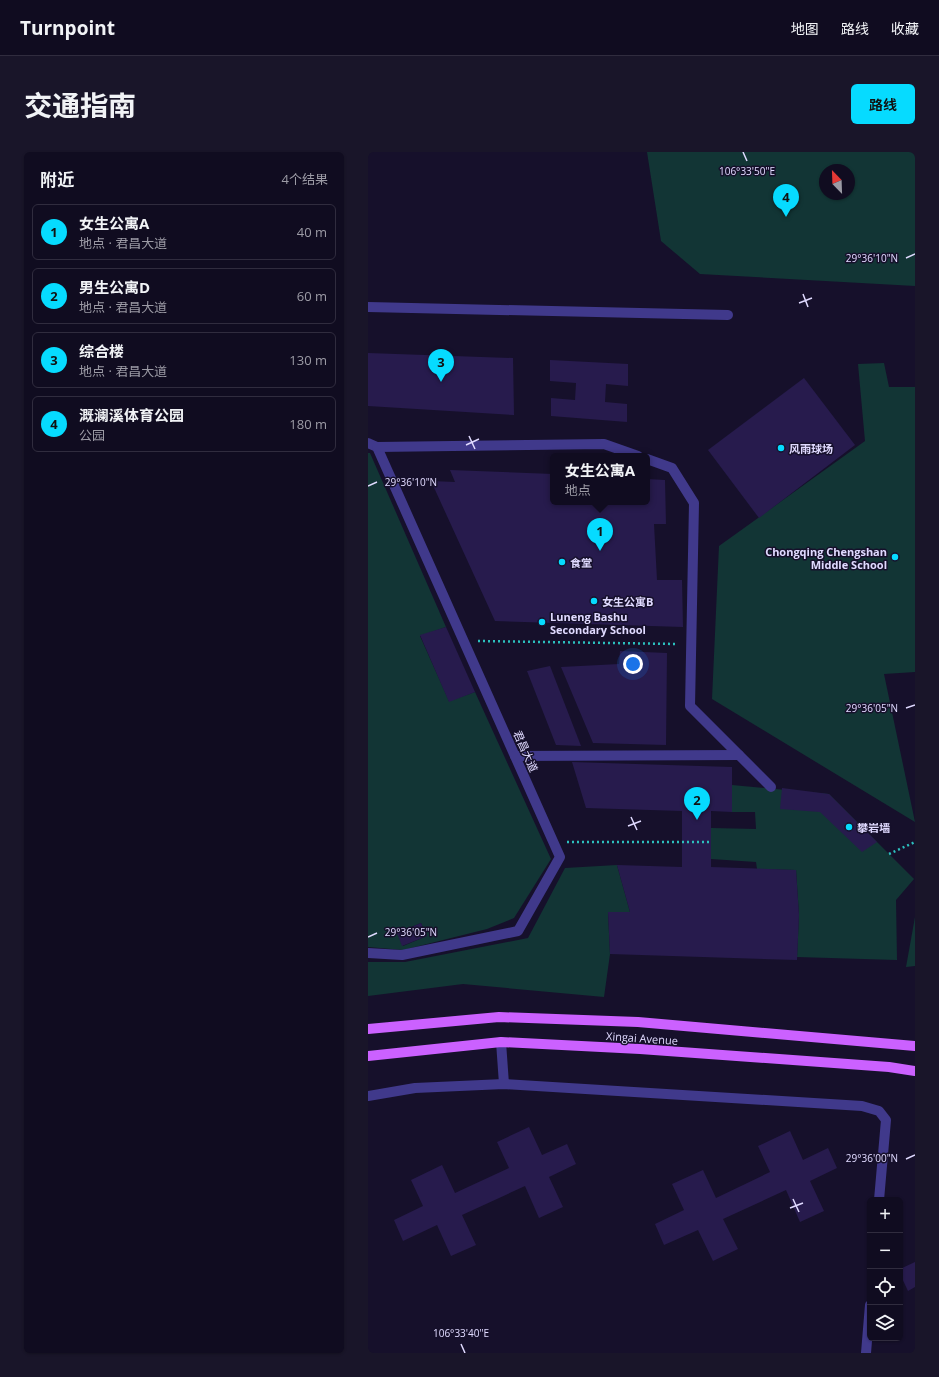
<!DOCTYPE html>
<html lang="zh">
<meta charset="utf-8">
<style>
body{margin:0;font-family:"Open Sans","Noto Sans SC",sans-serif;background:#191529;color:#f1f3f6}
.controls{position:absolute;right:12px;bottom:12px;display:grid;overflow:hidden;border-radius:6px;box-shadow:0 1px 3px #0004}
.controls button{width:36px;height:36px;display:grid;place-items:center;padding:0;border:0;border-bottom:1px solid #302c3e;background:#100c20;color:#f1f3f6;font:20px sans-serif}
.compass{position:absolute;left:451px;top:12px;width:36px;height:36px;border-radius:50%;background:#100c20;box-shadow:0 1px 3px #0004;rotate:337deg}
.you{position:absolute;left:265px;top:512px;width:14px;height:14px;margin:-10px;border:3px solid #fff;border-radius:50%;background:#1a73e8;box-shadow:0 0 0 6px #1a73e833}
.badge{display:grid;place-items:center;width:26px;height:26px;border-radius:50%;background:#06dbff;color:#111;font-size:13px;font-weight:700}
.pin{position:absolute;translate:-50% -33px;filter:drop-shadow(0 1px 2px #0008)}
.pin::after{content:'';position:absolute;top:21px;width:14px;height:12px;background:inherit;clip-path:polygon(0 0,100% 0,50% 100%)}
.popup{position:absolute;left:182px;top:301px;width:100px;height:52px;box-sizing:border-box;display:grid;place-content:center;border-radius:6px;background:#100c20;filter:drop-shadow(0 1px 3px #0005);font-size:13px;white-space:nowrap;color:#9c9ba5}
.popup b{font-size:15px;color:#f1f3f6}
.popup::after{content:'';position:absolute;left:50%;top:100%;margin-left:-8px;border:8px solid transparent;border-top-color:#100c20}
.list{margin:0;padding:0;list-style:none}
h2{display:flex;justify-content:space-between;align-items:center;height:52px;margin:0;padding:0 16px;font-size:17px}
h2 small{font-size:13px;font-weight:400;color:#9c9ba5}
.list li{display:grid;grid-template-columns:26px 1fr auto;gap:12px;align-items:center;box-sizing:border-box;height:56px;margin:0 8px 8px;padding:0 8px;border:1px solid #302c3e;border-radius:6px}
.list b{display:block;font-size:15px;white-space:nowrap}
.list p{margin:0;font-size:13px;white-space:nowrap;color:#9c9ba5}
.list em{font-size:13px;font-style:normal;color:#9c9ba5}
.icon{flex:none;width:22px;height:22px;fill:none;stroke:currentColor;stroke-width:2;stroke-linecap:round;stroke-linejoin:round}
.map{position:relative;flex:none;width:547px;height:1201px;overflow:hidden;border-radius:6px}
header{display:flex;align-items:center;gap:24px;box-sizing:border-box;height:56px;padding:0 20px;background:#100c20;border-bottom:1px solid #302c3e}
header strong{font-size:19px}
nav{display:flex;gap:22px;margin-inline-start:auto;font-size:14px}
.intro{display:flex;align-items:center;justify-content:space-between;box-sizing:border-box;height:96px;padding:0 24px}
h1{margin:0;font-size:28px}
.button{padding:10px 18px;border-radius:6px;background:#06dbff;color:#111;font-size:14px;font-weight:700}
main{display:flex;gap:24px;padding:0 24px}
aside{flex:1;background:#100c20;border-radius:6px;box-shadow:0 1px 3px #0004}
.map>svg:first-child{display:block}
.green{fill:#123535;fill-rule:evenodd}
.building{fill:#271b4d}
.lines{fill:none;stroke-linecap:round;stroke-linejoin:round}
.path{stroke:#2cc1bf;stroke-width:2.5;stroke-dasharray:2 3;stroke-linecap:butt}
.lane{stroke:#40398b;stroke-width:10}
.street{stroke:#40398b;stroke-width:10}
.primary{stroke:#cb61ff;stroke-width:10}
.ticks{fill:none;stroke:#e0daff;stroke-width:1.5}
.poi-dot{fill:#06dbff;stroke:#16102b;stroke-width:1.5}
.labels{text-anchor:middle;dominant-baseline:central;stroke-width:3;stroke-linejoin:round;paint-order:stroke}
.poi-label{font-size:11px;font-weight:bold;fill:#e0daff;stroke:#16102b;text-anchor:start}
.street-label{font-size:11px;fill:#e0daff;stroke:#16102b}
.ticks-label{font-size:10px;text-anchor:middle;fill:#e0daff;stroke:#16102b;stroke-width:3;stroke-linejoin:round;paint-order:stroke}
</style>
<header>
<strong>Turnpoint</strong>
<nav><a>地图</a><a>路线</a><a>收藏</a></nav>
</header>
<div class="intro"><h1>交通指南</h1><a class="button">路线</a></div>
<main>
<aside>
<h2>附近<small>4个结果</small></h2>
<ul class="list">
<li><span class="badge">1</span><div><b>女生公寓A</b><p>地点 · 君昌大道</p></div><em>40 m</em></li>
<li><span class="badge">2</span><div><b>男生公寓D</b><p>地点 · 君昌大道</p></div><em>60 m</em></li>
<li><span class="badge">3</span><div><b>综合楼</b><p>地点 · 君昌大道</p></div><em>130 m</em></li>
<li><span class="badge">4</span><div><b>溉澜溪体育公园</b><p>公园</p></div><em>180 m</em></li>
</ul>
</aside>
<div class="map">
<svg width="547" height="1201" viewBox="0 0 547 1201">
<rect width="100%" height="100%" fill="#16102b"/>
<g class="green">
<path d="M279 0H547V134L332 122 293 89ZM457 18H481V42H457Z"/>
<path d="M516 211 521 235H547V520L516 522 547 670 344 547 351 394 497 289 490 212Z"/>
<path d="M0 301H2L78 475 52 484 81 549 107 540 183 707 146 766 119 777 35 798 0 795ZM53 771 59 784 35 794 29 781Z"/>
<path d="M364 633 461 642 546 727 528 748 529 808 429 805 431 763 428 718 389 717 388 710 343 707V676L388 677 387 660H364Z"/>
<path d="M249 713 262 760H240L242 802 236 845 95 832 0 844V810H37L160 786 197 716Z"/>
<path d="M547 765V814L538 815Z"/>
</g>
<g class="building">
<path d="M0 201 145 206 146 263 0 254Z"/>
<path d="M182 208 260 212V234L238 232 237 250 259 252V270L183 264V246L207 248 208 231 182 229Z"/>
<path d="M436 226 487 293 391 366 340 298Z"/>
<path d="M82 318 185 322V350H279V327L297 328 298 372H286L289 428H314L315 475 127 469 63 329 87 330Z"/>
<path d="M78 475 107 540 81 550 52 483Z"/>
<path d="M252 499 299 501 298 593 225 591 193 515 251 512Z"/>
<path d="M182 514 213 594 188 593 159 519Z"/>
<path d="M204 610 364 615V660L343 659V715L428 718 431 763 429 808 242 802 240 760H262L249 713 314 715V659L218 656Z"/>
<path d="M414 636 461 642 509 690 494 700 452 660 412 657Z"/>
<path d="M53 771 59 784 34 794 29 781Z"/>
<path d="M161 975 174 1003 199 992 208 1012 181 1025 195 1055 171 1066 157 1034 94 1063 108 1093 83 1104 69 1073 35 1089 26 1068 55 1054 43 1028 74 1013 87 1041 141 1016 129 990Z"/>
<path d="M422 979 435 1008 460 996 469 1016 442 1029 456 1059 432 1070 418 1038 355 1067 370 1097 345 1109 330 1078 296 1093 287 1072 316 1058 304 1032 335 1018 348 1046 402 1020 390 994Z"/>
<path d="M547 1110V1135L540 1139 532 1122V1117Z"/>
</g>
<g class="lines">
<g class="path">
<path d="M110 489 309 492"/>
<path d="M199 690H343"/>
<path d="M521 702 547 690"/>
</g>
<g class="lane">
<path d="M133 890 136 932"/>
<path d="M0 944 47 936 136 932 494 954 511 959 518 968 511 1048"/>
<path d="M498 1201 502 1153"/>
</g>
<g class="street">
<path d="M0 155 360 163"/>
<path d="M0 291 9 295 192 705 150 779 34 803 0 801"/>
<path d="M9 295 236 292 270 304"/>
<path d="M279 307 304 316 326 351 322 554 403 635"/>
<path d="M147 604 371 603"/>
</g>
<g class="primary">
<path d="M0 877 131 865 270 870 547 894"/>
<path d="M0 904 133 890 272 897 521 915 547 919"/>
</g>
</g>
<path class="ticks" d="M375 0 379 9M538 106 547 102M435 142 440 155M431 151 444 146M101 284 107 297M98 293 111 287M0 334 9 330M538 556 547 553M263 665 269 678M260 674 273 669M0 785 9 781M538 1007 547 1003M425 1047 431 1060M422 1056 435 1051M93 1192 97 1201"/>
<g class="poi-dot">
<circle cx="413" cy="296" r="4"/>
<circle cx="527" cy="405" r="4"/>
<circle cx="194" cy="410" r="4"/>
<circle cx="226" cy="449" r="4"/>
<circle cx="174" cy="470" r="4"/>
<circle cx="481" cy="675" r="4"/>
</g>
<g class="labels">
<g class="poi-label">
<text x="421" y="296">风雨球场</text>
<text x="519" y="399" text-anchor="end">Chongqing Chengshan<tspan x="519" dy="13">Middle School</tspan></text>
<text x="202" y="410">食堂</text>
<text x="234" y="449">女生公寓B</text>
<text x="182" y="464">Luneng Bashu<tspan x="182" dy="13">Secondary School</tspan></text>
<text x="489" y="675">攀岩墙</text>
</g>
<g class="street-label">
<text transform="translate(158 599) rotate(66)">君昌大道</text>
<text transform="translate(274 886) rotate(4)">Xingai Avenue</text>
</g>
</g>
<g class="ticks-label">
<text x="379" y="23">106°33'50"E</text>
<text x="504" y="110">29°36'10"N</text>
<text x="43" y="334">29°36'10"N</text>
<text x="504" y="560">29°36'05"N</text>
<text x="43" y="784">29°36'05"N</text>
<text x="504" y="1010">29°36'00"N</text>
<text x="93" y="1185">106°33'40"E</text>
</g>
</svg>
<div class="controls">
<button>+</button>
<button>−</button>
<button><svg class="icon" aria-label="locate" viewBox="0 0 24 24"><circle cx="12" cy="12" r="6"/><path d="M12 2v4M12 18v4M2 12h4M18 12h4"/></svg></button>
<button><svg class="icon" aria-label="layers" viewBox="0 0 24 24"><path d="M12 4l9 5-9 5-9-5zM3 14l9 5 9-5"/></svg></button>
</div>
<svg class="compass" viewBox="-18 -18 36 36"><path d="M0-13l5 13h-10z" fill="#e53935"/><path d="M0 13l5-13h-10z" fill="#9c9ba5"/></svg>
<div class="you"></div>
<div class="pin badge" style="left:232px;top:399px">1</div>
<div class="popup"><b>女生公寓A</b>地点</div>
<div class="pin badge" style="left:329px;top:668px">2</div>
<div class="pin badge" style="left:73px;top:230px">3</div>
<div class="pin badge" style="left:418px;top:65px">4</div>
</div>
</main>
